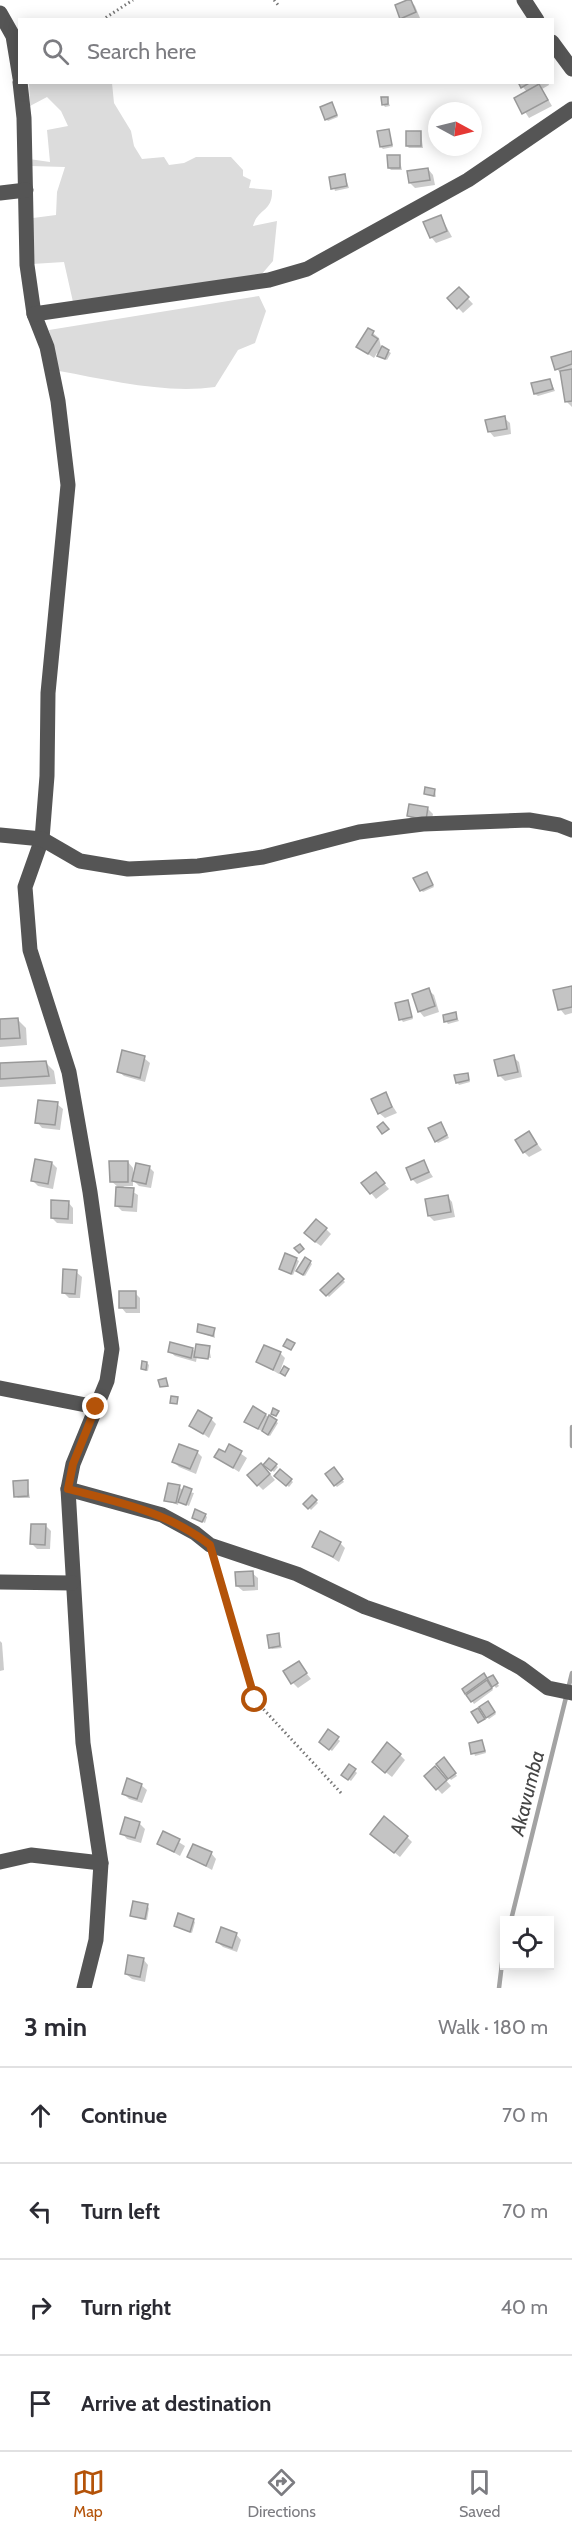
<!DOCTYPE html>
<meta charset="utf-8">
<style>
body{margin:0;font-family:Cabin,sans-serif;background:#f7f7f7;color:#2b2b33}
.controls{position:absolute;right:18px;bottom:18px;display:grid;overflow:hidden;border-radius:0px;box-shadow:0 3px 15px #0003}
.controls button{width:54px;height:54px;display:grid;place-items:center;padding:0;border:0;border-bottom:2px solid #e1e1e2;background:#fff;color:#2b2b33;font:30px sans-serif}
.compass{position:absolute;left:428px;top:102px;width:54px;height:54px;border-radius:50%;background:#fff;box-shadow:0 3px 15px #0003;rotate:97deg}
.stop{position:absolute;width:18px;height:18px;margin:-14px;border:4px solid #b45309;border-radius:50%;background:#fff}
.stop.end{background:#b45309;border-color:#fff;box-shadow:0 2px 6px #0008}
.list{margin:0;padding:0;list-style:none}
h2{display:flex;justify-content:space-between;align-items:center;height:78px;margin:0;padding:0 24px;font-size:26px}
h2 small{font-size:20px;font-weight:400;color:#7c7c81}
.list li{display:grid;grid-template-columns:39px 1fr auto;gap:18px;align-items:center;box-sizing:border-box;height:96px;padding:0 24px;border-top:2px solid #e1e1e2}
.list b{display:block;font-size:22px;white-space:nowrap}
.list em{font-size:20px;font-style:normal;color:#7c7c81}
.icon{flex:none;width:33px;height:33px;fill:none;stroke:currentColor;stroke-width:2;stroke-linecap:round;stroke-linejoin:round}
.map{position:relative;flex:none;width:572px;height:1988px;overflow:hidden}
.search{position:absolute;background:#fff;box-shadow:0 3px 15px #0003;left:18px;right:18px;top:18px;height:66px;display:flex;align-items:center;gap:15px;box-sizing:border-box;padding:0 21px;border-radius:0px;color:#7c7c81;font-size:22px}
.sheet{height:462px;background:#fff}
nav{display:flex;justify-content:space-around;align-items:center;box-sizing:border-box;height:84px;border-top:2px solid #e1e1e2;background:#fff;font-size:16px;color:#7c7c81}
nav a{display:grid;justify-items:center;gap:3px}
nav .on{color:#b45309}
.map>svg:first-child{display:block}
.green{fill:#dcdcdc}
.shadow{fill:#0003}
.lines{fill:none;stroke-linecap:round;stroke-linejoin:round}
.stream{stroke:#a3a3a3;stroke-width:4.5}
.building{fill:#c4c4c4;stroke:#999;stroke-width:1.5}
.path{stroke:#777;stroke-width:3;stroke-dasharray:1.5 3;stroke-linecap:butt}
.minor{stroke:#555;stroke-width:15}
.route{stroke:#b45309;stroke-width:8}
.labels{text-anchor:middle;dominant-baseline:central;stroke-width:4.5;stroke-linejoin:round;paint-order:stroke}
.water-label{font-size:20px;font-style:italic;fill:#444;stroke:#fff}
</style>
<div class="map">
<svg width="572" height="1988" viewBox="0 0 572 1988">
<rect width="100%" height="100%" fill="#fff"/>
<g class="green">
<path d="M29 83H112L114 103 131 131 134 146 142 159 164 157 169 165 184 163 196 157H231L243 170V176L251 180 249 188 272 190C273 212 258 208 253 226L277 221 273 261 261 275 73 302 64 262 32 264 33 218 56 215 57 192 65 167 30 166 29 159 50 162 47 130 68 126 61 111 47 97 30 106Z"/>
<path d="M259 296 266 311 255 343 238 350 215 387C165 394 109 380 59 371L49 330Z"/>
</g>
<g class="shadow">
<path d="M410 0 415 6 420 18H402Z"/>
<path d="M519 82H548L549 85 542 89 552 106 529 118 516 98 527 92Z"/>
<path d="M387 98 390 106 385 107 383 104Z"/>
<path d="M331 103 338 117 328 121 326 119Z"/>
<path d="M388 131 393 147 383 149 381 147Z"/>
<path d="M421 133 423 148H409L407 146Z"/>
<path d="M399 157 402 170H391L389 168Z"/>
<path d="M428 169 433 175 435 185 415 188 410 183Z"/>
<path d="M345 176 349 188 335 191 331 178Z"/>
<path d="M441 217 452 237 436 243 431 237Z"/>
<path d="M459 289 473 304 463 313 449 298Z"/>
<path d="M369 330 379 338 381 347 391 353 387 360 377 353 374 358 358 347Z"/>
<path d="M572 352V407L566 401 562 375 557 369Z"/>
<path d="M550 380 555 391 538 396 535 394Z"/>
<path d="M504 418 510 423 511 434 494 437 489 431Z"/>
<path d="M435 791 436 797 425 793Z"/>
<path d="M427 808 433 814 431 824 414 821 409 816Z"/>
<path d="M426 873 434 887 423 892 421 890Z"/>
<path d="M572 987V1013L565 1015 560 1009Z"/>
<path d="M428 990 434 995 439 1012 424 1017 419 1011Z"/>
<path d="M407 1002 413 1019 403 1022 401 1019Z"/>
<path d="M455 1014 459 1021 448 1024 446 1021Z"/>
<path d="M17 1019 26 1028 27 1045 0 1047V1021Z"/>
<path d="M513 1057 519 1062 522 1077 505 1081 500 1076Z"/>
<path d="M144 1058 150 1063 145 1082 124 1076 118 1071Z"/>
<path d="M46 1063 54 1071 56 1084 0 1087V1065Z"/>
<path d="M467 1074 470 1082 459 1085 457 1082Z"/>
<path d="M385 1094 397 1113 385 1118 379 1113Z"/>
<path d="M57 1104 63 1109 60 1130 42 1128 37 1122Z"/>
<path d="M443 1126 449 1138 438 1143 436 1141Z"/>
<path d="M529 1133 542 1150 529 1157 524 1152Z"/>
<path d="M128 1162 133 1168V1175L149 1167 154 1172 151 1188 139 1186 133 1180V1186H123L138 1195 137 1212 122 1211 116 1205 118 1187 111 1181Z"/>
<path d="M423 1162 433 1177 417 1184 412 1179Z"/>
<path d="M52 1163 57 1168 53 1189 38 1186 33 1181Z"/>
<path d="M376 1174 389 1189 376 1199 371 1193Z"/>
<path d="M447 1196 452 1202 455 1217 434 1221 429 1216Z"/>
<path d="M68 1202 73 1208V1224L57 1223 52 1218Z"/>
<path d="M326 1229 331 1234 321 1246 311 1239Z"/>
<path d="M296 1259 299 1261 293 1275 280 1268Z"/>
<path d="M310 1262 312 1264 305 1276 300 1273Z"/>
<path d="M76 1272 82 1277 80 1298H69L63 1292Z"/>
<path d="M338 1275 345 1282 329 1297 323 1290Z"/>
<path d="M135 1293 140 1298V1313H126L121 1307Z"/>
<path d="M214 1329 215 1338 198 1332Z"/>
<path d="M209 1348 211 1358 197 1356 196 1362 175 1356 169 1351 192 1349 196 1352Z"/>
<path d="M280 1353 285 1358 279 1374 258 1362Z"/>
<path d="M147 1363 149 1365 148 1371 142 1369Z"/>
<path d="M266 1415 278 1423 270 1436 246 1422Z"/>
<path d="M211 1419 216 1424 209 1438 191 1425Z"/>
<path d="M230 1446 247 1458 239 1472 216 1457 225 1454Z"/>
<path d="M197 1452 202 1457 196 1474 179 1467 174 1462Z"/>
<path d="M269 1460 278 1467 274 1472 265 1465Z"/>
<path d="M264 1467 275 1480 263 1490 258 1485Z"/>
<path d="M280 1471 293 1482 289 1487 276 1476Z"/>
<path d="M336 1471 344 1482 337 1487 335 1485Z"/>
<path d="M27 1482 30 1498H18L15 1496Z"/>
<path d="M179 1487 184 1491 194 1493 189 1506 179 1501 178 1505 165 1500Z"/>
<path d="M312 1497 318 1503 311 1510 306 1504Z"/>
<path d="M205 1515 207 1517 205 1523 193 1517Z"/>
<path d="M46 1526 51 1531 50 1549H37L31 1543Z"/>
<path d="M340 1543 345 1548 339 1562 314 1546Z"/>
<path d="M252 1573 258 1578V1590L243 1591 237 1586Z"/>
<path d="M278 1635 282 1648 272 1649 270 1647Z"/>
<path d="M0 1641 2 1643 4 1670 0 1671Z"/>
<path d="M298 1663 311 1679 298 1688 293 1683Z"/>
<path d="M483 1675 487 1680 493 1677 499 1686 496 1688 490 1680 487 1682 493 1690 474 1704 464 1689Z"/>
<path d="M490 1705 496 1714 489 1719 487 1717Z"/>
<path d="M329 1731 340 1741 332 1751 323 1744Z"/>
<path d="M482 1742 486 1753 475 1756 471 1744Z"/>
<path d="M400 1755 405 1760 392 1777 379 1767Z"/>
<path d="M446 1762 457 1776 451 1780 438 1764Z"/>
<path d="M350 1766 357 1773 351 1781 343 1775Z"/>
<path d="M435 1768 451 1786 442 1794 426 1777Z"/>
<path d="M141 1785 147 1790 142 1803 129 1799 124 1794Z"/>
<path d="M139 1823 145 1829 141 1843 127 1839 122 1833Z"/>
<path d="M164 1833 185 1846 180 1856 159 1844Z"/>
<path d="M407 1837 412 1842 400 1857 378 1839Z"/>
<path d="M211 1853 216 1859 212 1870 189 1857Z"/>
<path d="M147 1906 149 1908 147 1920 132 1915Z"/>
<path d="M193 1920 195 1922 192 1933 176 1926Z"/>
<path d="M236 1934 241 1940 237 1952 223 1947 217 1942Z"/>
<path d="M143 1959 148 1965 145 1982 132 1979 126 1974Z"/>
</g>
<g class="lines">
<g class="stream">
<path d="M572 1427V1446"/>
<path d="M511 1920 572 1673"/>
<path d="M499 1988 504 1947"/>
</g>
</g>
<g class="building">
<path d="M407 0H411L416 12 400 19 395 5Z"/>
<path d="M518 82H531L521 88Z"/>
<path d="M539 84 548 100 522 114 514 98Z"/>
<path d="M381 97H388V104L382 105Z"/>
<path d="M332 102 337 115 325 120 320 107Z"/>
<path d="M389 129 392 145 380 147 377 131Z"/>
<rect x="406" y="131" width="15" height="15"/>
<path d="M387 155H400V168H388Z"/>
<path d="M428 168 430 180 409 183 407 171Z"/>
<path d="M345 174 347 186 331 189 329 177Z"/>
<path d="M441 215 447 231 430 238 423 222Z"/>
<path d="M459 287 469 297 457 309 447 298Z"/>
<path d="M368 328 374 331 372 335 378 339 368 354 356 347Z"/>
<path d="M382 346 389 350 385 359 377 356Z"/>
<path d="M572 351V364L555 370 551 357Z"/>
<path d="M572 369V401L565 402 560 371Z"/>
<path d="M550 379 553 389 534 394 531 383Z"/>
<path d="M505 416 507 429 488 432 485 420Z"/>
<path d="M425 787 435 789 434 796 424 794Z"/>
<path d="M409 804 428 807 426 820 407 816Z"/>
<path d="M427 872 433 885 420 891 413 878Z"/>
<path d="M572 986V1007L558 1010 553 990Z"/>
<path d="M429 988 435 1006 418 1012 412 994Z"/>
<path d="M408 1000 412 1017 399 1020 395 1003Z"/>
<path d="M456 1012 457 1019 444 1022 443 1015Z"/>
<path d="M18 1018 20 1038 0 1039V1019Z"/>
<path d="M122 1050 145 1056 140 1078 117 1072Z"/>
<path d="M514 1055 518 1072 498 1076 494 1060Z"/>
<path d="M46 1061 49 1076 0 1079V1063Z"/>
<path d="M468 1073 469 1080 456 1083 454 1075Z"/>
<path d="M386 1092 392 1107 378 1114 371 1099Z"/>
<path d="M38 1100 58 1102 55 1125 35 1123Z"/>
<path d="M383 1122 389 1129 382 1134 377 1127Z"/>
<path d="M441 1122 447 1135 435 1142 428 1128Z"/>
<path d="M529 1131 537 1144 523 1153 515 1140Z"/>
<path d="M35 1159 52 1162 48 1184 31 1181Z"/>
<path d="M424 1160 429 1172 411 1180 406 1168Z"/>
<path d="M109 1161H128V1182H110Z"/>
<path d="M136 1163 150 1166 146 1184 132 1181Z"/>
<path d="M376 1172 385 1183 370 1194 361 1183Z"/>
<path d="M116 1187 134 1188 132 1207 115 1206Z"/>
<path d="M448 1195 451 1212 428 1216 425 1199Z"/>
<path d="M51 1200 69 1201 68 1219 51 1218Z"/>
<path d="M316 1219 327 1228 315 1242 304 1233Z"/>
<path d="M300 1244 304 1249 299 1253 294 1248Z"/>
<path d="M285 1253 297 1258 291 1274 279 1269Z"/>
<path d="M305 1257 311 1261 303 1275 296 1271Z"/>
<path d="M63 1269 77 1270 75 1294 62 1293Z"/>
<path d="M338 1273 344 1279 326 1296 320 1290Z"/>
<rect x="119" y="1291" width="17" height="17"/>
<path d="M198 1324 215 1328 213 1336 197 1332Z"/>
<path d="M287 1339 295 1343 291 1350 283 1346Z"/>
<path d="M170 1342 193 1348 191 1358 168 1352Z"/>
<path d="M196 1344 210 1346 208 1359 194 1357Z"/>
<path d="M264 1345 281 1352 273 1370 256 1362Z"/>
<path d="M142 1361 147 1362 146 1370 141 1369Z"/>
<path d="M284 1366 289 1369 285 1376 280 1373Z"/>
<path d="M166 1378 168 1386 160 1387 158 1380Z"/>
<path d="M171 1396 178 1397 177 1404 170 1403Z"/>
<path d="M253 1406 266 1414 258 1429 244 1422Z"/>
<path d="M273 1408 279 1411 276 1416 271 1414Z"/>
<path d="M198 1410 212 1418 203 1434 189 1426Z"/>
<path d="M269 1415 277 1420 268 1435 262 1431Z"/>
<path d="M179 1444 198 1451 190 1469 172 1462Z"/>
<path d="M229 1444 242 1451 233 1468 214 1457 219 1449 225 1452Z"/>
<path d="M269 1458 277 1464 271 1471 263 1465Z"/>
<path d="M261 1463 270 1474 257 1486 247 1475Z"/>
<path d="M334 1467 343 1479 334 1486 325 1474Z"/>
<path d="M280 1469 292 1479 286 1486 274 1476Z"/>
<path d="M28 1480V1496L14 1497 13 1481Z"/>
<path d="M168 1483 180 1485 176 1503 164 1501Z"/>
<path d="M184 1486 192 1489 186 1505 178 1502Z"/>
<path d="M312 1495 317 1500 308 1509 303 1504Z"/>
<path d="M195 1509 206 1514 202 1522 192 1518Z"/>
<path d="M31 1524H46L45 1545 30 1544Z"/>
<path d="M320 1531 341 1542 333 1557 312 1547Z"/>
<path d="M253 1571 254 1586H236L235 1572Z"/>
<path d="M279 1633 280 1646 269 1648 267 1635Z"/>
<path d="M299 1661 307 1673 291 1684 283 1671Z"/>
<path d="M484 1673 487 1678 465 1694 462 1689Z"/>
<path d="M493 1675 498 1683 492 1687 487 1678Z"/>
<path d="M487 1680 492 1688 471 1702 466 1695Z"/>
<path d="M488 1701 495 1712 486 1718 479 1707Z"/>
<path d="M478 1708 485 1719 478 1723 471 1712Z"/>
<path d="M328 1729 339 1737 329 1750 319 1742Z"/>
<path d="M482 1740 485 1751 471 1754 469 1743Z"/>
<path d="M387 1742 401 1754 385 1773 372 1762Z"/>
<path d="M444 1757 456 1773 448 1779 436 1764Z"/>
<path d="M349 1764 356 1769 348 1780 341 1775Z"/>
<path d="M435 1766 447 1780 436 1790 424 1776Z"/>
<path d="M127 1778 142 1784 137 1799 122 1794Z"/>
<path d="M384 1816 408 1836 394 1853 370 1834Z"/>
<path d="M125 1817 140 1822 135 1838 120 1834Z"/>
<path d="M163 1831 180 1839 174 1852 157 1844Z"/>
<path d="M193 1844 212 1852 206 1866 187 1857Z"/>
<path d="M133 1901 148 1904 145 1919 130 1916Z"/>
<path d="M178 1913 194 1919 190 1932 174 1926Z"/>
<path d="M221 1927 237 1933 232 1948 216 1942Z"/>
<path d="M128 1955 144 1958 140 1977 125 1974Z"/>
</g>
<g class="lines">
<g class="path">
<path d="M274 0 279 6"/>
<path d="M102 20 133 0"/>
<path d="M214 1561 255 1700 342 1794"/>
</g>
<g class="minor">
<path d="M524 0 537 20"/>
<path d="M0 13 13 36 20 78"/>
<path d="M552 42 572 69"/>
<path d="M20 82 24 118 27 265 34 314 47 347 58 401 68 485 48 693 47 776 42 839 25 887 30 950 69 1072 90 1192 112 1349 107 1381 73 1464 68 1489 83 1743 101 1863 96 1940 84 1988"/>
<path d="M0 193 26 190"/>
<path d="M34 314 269 280 307 269 468 180 572 109"/>
<path d="M0 835 42 839 80 861 128 869 198 866 263 857 359 832 423 824 529 820 559 825 572 830"/>
<path d="M0 1388 96 1407"/>
<path d="M68 1489 162 1515 195 1533 210 1545 297 1574 365 1607 485 1648 521 1668 548 1688 572 1693"/>
<path d="M0 1582 72 1583"/>
<path d="M0 1862 31 1855 101 1863"/>
</g>
</g>
<g class="lines">
<path class="route" d="M96 1407 73 1464 68 1489C118 1502 168 1512 210 1545L255 1700"/>
</g>
<g class="labels">
<g class="water-label">
<text transform="translate(527 1793) rotate(-76)">Akavumba</text>
</g>
</g>
</svg>
<div class="controls">
<button><svg class="icon" aria-label="locate" viewBox="0 0 24 24"><circle cx="12" cy="12" r="6"/><path d="M12 2v4M12 18v4M2 12h4M18 12h4"/></svg></button>
</div>
<svg class="compass" viewBox="-18 -18 36 36"><path d="M0-13l5 13h-10z" fill="#e53935"/><path d="M0 13l5-13h-10z" fill="#7c7c81"/></svg>
<div class="stop" style="left:255px;top:1700px"></div>
<div class="stop end" style="left:96px;top:1407px"></div>
<div class="search"><svg class="icon" aria-label="search" viewBox="0 0 24 24"><circle cx="10" cy="10" r="6"/><path d="M15 15l6 6"/></svg>Search here</div>
</div>
<section class="sheet">
<h2>3 min<small>Walk · 180 m</small></h2>
<ul class="list">
<li><svg class="icon" aria-label="ahead" viewBox="0 0 24 24"><path d="M12 20V5M6 11l6-6 6 6"/></svg><div><b>Continue</b></div><em>70 m</em></li>
<li><svg class="icon" aria-label="left" viewBox="0 0 24 24"><path d="M17 20v-9H6M10 6l-5 5 5 5"/></svg><div><b>Turn left</b></div><em>70 m</em></li>
<li><svg class="icon" aria-label="right" viewBox="0 0 24 24"><path d="M7 20v-9h11M14 6l5 5-5 5"/></svg><div><b>Turn right</b></div><em>40 m</em></li>
<li><svg class="icon" aria-label="arrive" viewBox="0 0 24 24"><path d="M6 21V4h12l-3 4 3 4H6"/></svg><div><b>Arrive at destination</b></div></li>
</ul>
</section>
<nav>
<a class="on"><svg class="icon" aria-label="map" viewBox="0 0 24 24"><path d="M3 6l6-2 6 2 6-2v14l-6 2-6-2-6 2zM9 4v14M15 6v14"/></svg>Map</a>
<a><svg class="icon" aria-label="directions" viewBox="0 0 24 24"><path d="M12 3l9 9-9 9-9-9zM9 14v-3h6M13 9l2 2-2 2"/></svg>Directions</a>
<a><svg class="icon" aria-label="saved" viewBox="0 0 24 24"><path d="M7 4h10v16l-5-4-5 4z"/></svg>Saved</a>
</nav>
